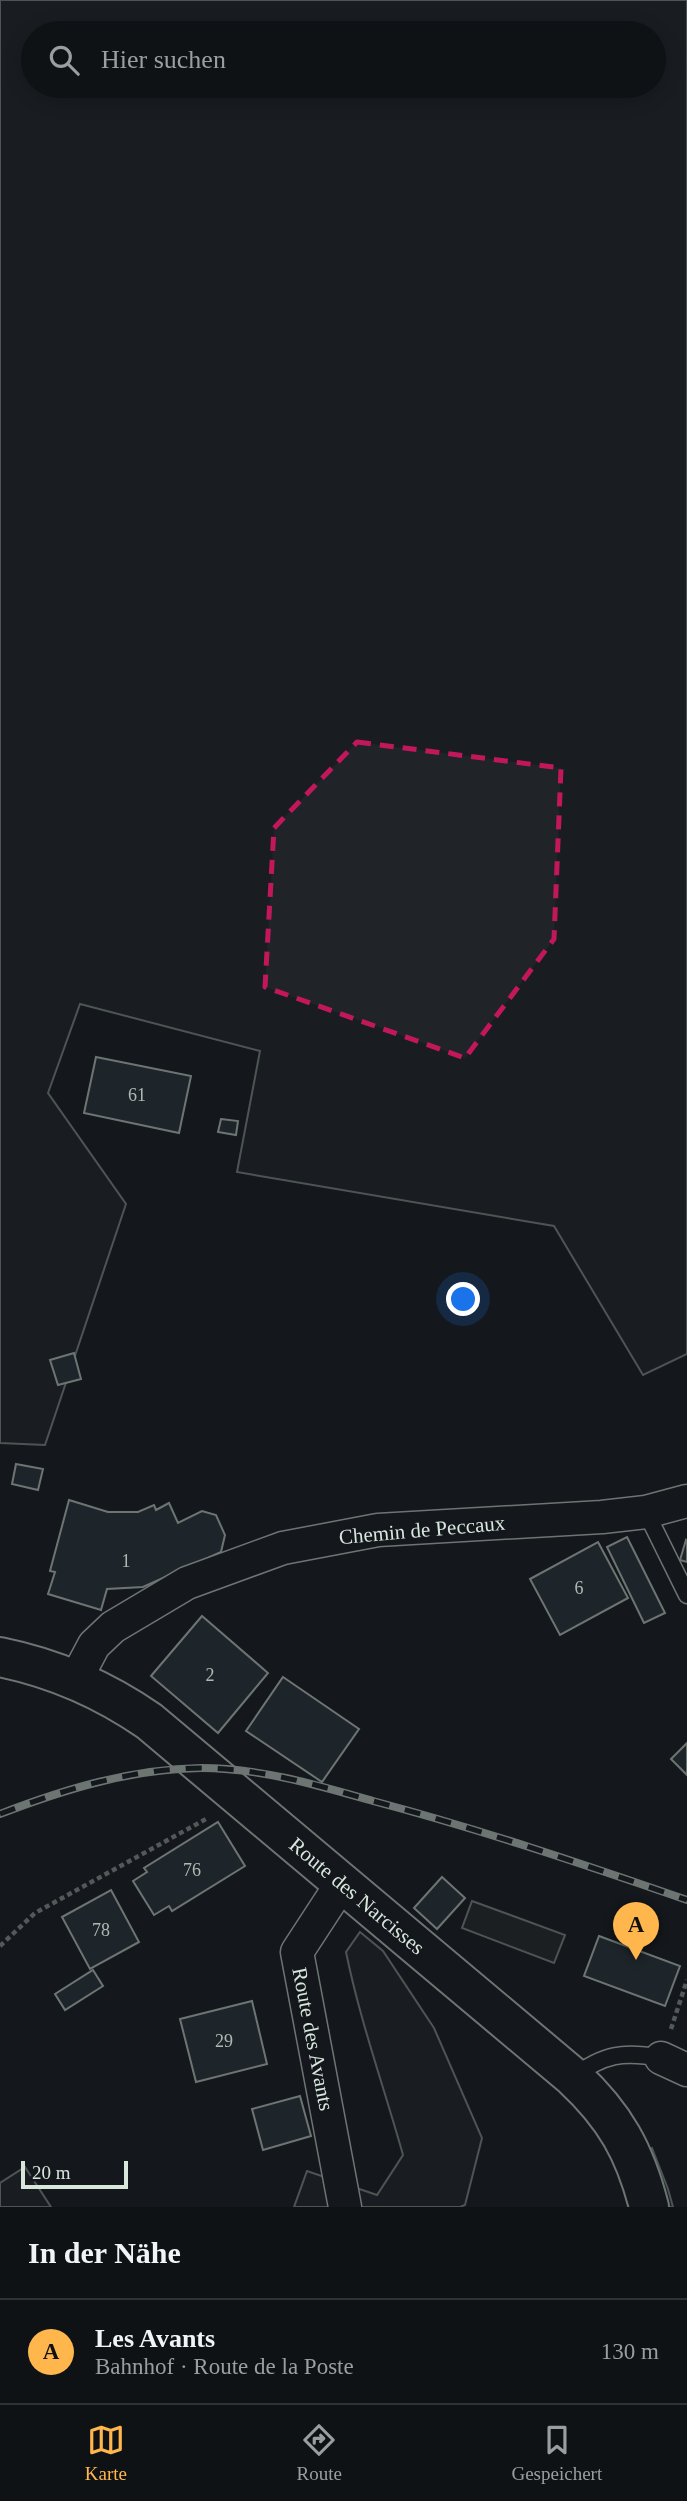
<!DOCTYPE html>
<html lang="de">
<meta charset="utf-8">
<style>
body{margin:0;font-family:"Times New Roman",serif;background:#1d2022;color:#f1f3f6}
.scale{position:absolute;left:21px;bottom:18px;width:107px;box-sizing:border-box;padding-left:7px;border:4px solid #d8e6dc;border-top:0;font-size:19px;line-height:24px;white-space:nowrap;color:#d8e6dc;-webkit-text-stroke:5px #14181c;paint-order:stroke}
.you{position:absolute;left:464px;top:1300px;width:24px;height:24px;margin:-18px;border:5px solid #fff;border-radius:50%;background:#1a73e8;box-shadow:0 0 0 10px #1a73e833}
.badge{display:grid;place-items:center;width:46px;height:46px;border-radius:50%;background:#ffb74d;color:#111;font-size:23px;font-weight:700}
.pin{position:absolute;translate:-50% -58px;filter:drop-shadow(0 2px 4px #0008)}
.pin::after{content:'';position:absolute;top:37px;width:24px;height:21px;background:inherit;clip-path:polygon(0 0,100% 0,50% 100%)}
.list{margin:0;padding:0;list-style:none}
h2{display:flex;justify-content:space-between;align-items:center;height:91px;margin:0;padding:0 28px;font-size:30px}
h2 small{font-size:23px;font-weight:400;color:#9b9ea0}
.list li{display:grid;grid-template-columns:46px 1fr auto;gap:21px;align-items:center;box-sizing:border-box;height:105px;padding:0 28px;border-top:2px solid #2f3234}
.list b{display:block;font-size:26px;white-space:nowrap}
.list p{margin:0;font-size:23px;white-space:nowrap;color:#9b9ea0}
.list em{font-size:23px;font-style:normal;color:#9b9ea0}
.icon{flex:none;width:38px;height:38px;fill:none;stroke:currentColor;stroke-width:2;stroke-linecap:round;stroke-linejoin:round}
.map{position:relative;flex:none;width:687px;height:2207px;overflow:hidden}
.search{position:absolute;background:#0f1215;box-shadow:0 4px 18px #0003;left:21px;right:21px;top:21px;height:77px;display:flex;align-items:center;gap:18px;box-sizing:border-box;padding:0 24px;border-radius:38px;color:#9b9ea0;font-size:26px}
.sheet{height:196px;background:#0f1215}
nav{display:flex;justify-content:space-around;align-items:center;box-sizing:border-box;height:98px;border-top:2px solid #2f3234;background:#0f1215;font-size:19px;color:#9b9ea0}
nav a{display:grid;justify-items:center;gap:4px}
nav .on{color:#ffb74d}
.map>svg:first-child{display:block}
.green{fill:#202428;stroke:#939e99;stroke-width:2;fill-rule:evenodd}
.parking{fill:#24282b;stroke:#939e99;stroke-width:2}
.building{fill:#2c363c;stroke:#d8e6dc;stroke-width:2}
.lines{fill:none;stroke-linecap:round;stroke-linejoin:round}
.service-casing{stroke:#d8e6dc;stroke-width:19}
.minor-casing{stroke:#d8e6dc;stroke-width:35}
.tertiary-casing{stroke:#d8e6dc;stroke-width:42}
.path{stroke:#9da8a2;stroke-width:4.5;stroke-dasharray:5 3.5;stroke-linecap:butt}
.service{stroke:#14181c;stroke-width:16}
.minor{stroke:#14181c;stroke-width:32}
.tertiary{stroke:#14181c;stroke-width:38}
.rail-casing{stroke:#d8e6dc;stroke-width:8}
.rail{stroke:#14181c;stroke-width:5;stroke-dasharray:16;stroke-linecap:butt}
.marked{fill:none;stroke:#c2185b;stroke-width:5;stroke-dasharray:14 9;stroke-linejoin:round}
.labels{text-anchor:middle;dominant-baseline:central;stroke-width:5;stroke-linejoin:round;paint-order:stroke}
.number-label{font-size:18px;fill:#adbab4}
.street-label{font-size:21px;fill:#d8e6dc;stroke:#14181c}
</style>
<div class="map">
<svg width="687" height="2207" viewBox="0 0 687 2207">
<rect width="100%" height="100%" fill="#14181c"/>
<g class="green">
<path d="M0 0H687V1354L643 1375 554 1226 237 1172 260 1051 80 1004 48 1093 126 1204 45 1445 0 1443ZM33 33H654V86H33Z"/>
<path d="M360 1932 383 1951 434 2028 482 2138 465 2205 460 2207H294L307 2171 377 2195 403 2155C384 2087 360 2021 346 1952Z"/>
<path d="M25 2167 51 2207H0V2183Z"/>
</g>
<g class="parking">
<path d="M472 1901 565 1935 554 1963 462 1928Z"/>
<path d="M652 2148 668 2189 673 2207H662L641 2152Z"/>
</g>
<g class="building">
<path d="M96 1057 191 1076 179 1133 84 1113Z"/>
<path d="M221 1119 238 1121 236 1135 218 1132Z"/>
<path d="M74 1353 81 1379 58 1385 50 1360Z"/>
<path d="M16 1464 43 1469 38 1490 12 1484Z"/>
<path d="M69 1500 108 1512H138L154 1505 156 1510 169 1503 178 1523 202 1511 216 1515 225 1535 221 1552 143 1587 107 1589 101 1610 48 1594 55 1572 50 1571Z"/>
<path d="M627 1537 665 1613 644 1623 607 1547Z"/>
<path d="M686 1540 687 1541V1562L680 1560Z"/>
<path d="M598 1542 628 1598 560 1635 530 1579Z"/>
<path d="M202 1616 268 1673 218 1733 151 1676Z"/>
<path d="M283 1677 359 1729 322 1782 246 1731Z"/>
<path d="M687 1743V1775L671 1759Z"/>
<path d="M218 1822 245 1866 172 1911 169 1906 154 1915 133 1881 147 1872 144 1868Z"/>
<path d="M442 1877 465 1898 437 1929 414 1908Z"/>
<path d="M111 1890 139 1942 90 1969 62 1917Z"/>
<path d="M599 1936 680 1966 665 2006 584 1976Z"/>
<path d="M93 1970 103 1986 65 2010 55 1994Z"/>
<path d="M252 2001 267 2064 196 2082 180 2019Z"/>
<path d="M300 2096 311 2136 263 2150 252 2109Z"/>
</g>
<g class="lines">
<g class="service-casing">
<g id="service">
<path d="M646 1512 687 1595"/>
<path d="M573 2077C604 2054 623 2051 661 2058"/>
</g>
</g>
<g class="minor-casing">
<g id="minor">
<path d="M76 1679 94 1645 113 1627 187 1583 283 1548 378 1530 602 1517 646 1512 687 1501"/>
<path d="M342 1883 297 1952 345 2207"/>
<path d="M661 2058 687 2070"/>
</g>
</g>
<g class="tertiary-casing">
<path id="tertiary" d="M0 1657C54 1668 103 1689 149 1721L573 2077C615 2116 635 2152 649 2207"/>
</g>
<g class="path">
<path d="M0 1946 35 1913 206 1819"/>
<path d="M671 2029 687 1980"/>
</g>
<use href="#service" class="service"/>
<use href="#minor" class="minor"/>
<use href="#tertiary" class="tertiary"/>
<g class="rail-casing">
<path id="rail" d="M0 1814C65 1789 131 1769 201 1768 260 1768 317 1785 373 1801 479 1829 583 1864 687 1900"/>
</g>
<use href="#rail" class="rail"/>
</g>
<path d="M0 0H687V2207H0ZM357 742 561 768 554 939 465 1058 265 987 274 828Z" fill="#14181c" fill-opacity=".55" fill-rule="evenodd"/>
<path class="marked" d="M357 742 561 768 554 939 465 1058 265 987 274 828Z"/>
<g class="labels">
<g class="number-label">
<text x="137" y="1095">61</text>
<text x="126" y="1561">1</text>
<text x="579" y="1588">6</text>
<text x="210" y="1675">2</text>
<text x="192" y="1870">76</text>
<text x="101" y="1930">78</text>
<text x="224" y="2041">29</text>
</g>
<g class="street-label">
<text transform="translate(422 1530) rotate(-5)">Chemin de Peccaux</text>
<text transform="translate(357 1896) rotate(40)">Route des Narcisses</text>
<text transform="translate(313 2039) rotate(79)">Route des Avants</text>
</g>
</g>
</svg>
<div class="scale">20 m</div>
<div class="you"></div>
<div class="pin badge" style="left:636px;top:1960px">A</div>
<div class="search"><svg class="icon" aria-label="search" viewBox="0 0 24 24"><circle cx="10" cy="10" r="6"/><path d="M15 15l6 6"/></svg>Hier suchen</div>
</div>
<section class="sheet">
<h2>In der Nähe<small></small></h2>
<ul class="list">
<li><span class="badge">A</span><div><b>Les Avants</b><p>Bahnhof · Route de la Poste</p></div><em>130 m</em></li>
</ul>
</section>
<nav>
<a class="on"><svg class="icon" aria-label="map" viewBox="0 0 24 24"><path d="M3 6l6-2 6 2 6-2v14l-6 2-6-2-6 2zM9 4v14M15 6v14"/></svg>Karte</a>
<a><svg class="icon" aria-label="directions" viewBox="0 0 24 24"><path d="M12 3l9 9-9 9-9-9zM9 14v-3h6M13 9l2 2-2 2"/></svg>Route</a>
<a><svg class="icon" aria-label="saved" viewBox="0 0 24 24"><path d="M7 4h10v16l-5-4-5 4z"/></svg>Gespeichert</a>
</nav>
